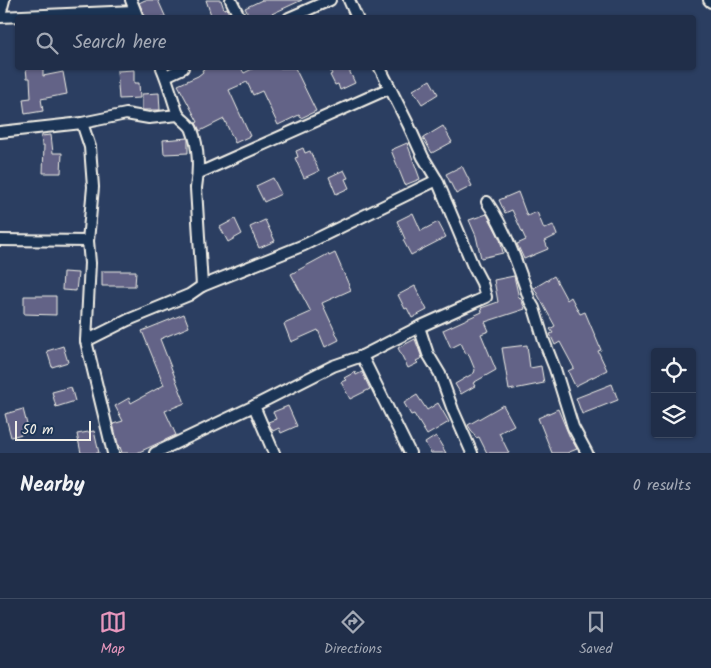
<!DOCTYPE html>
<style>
body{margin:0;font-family:Kalam,sans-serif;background:#283650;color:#f1f3f6}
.controls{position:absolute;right:15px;bottom:15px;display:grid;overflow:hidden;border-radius:5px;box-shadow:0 1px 4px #0004}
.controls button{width:45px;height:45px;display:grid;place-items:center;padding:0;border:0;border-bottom:1px solid #3d4a61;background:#202e49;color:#f1f3f6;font:25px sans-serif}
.scale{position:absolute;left:15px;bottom:12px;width:76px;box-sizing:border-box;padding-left:5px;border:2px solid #f4f1e8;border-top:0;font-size:14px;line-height:18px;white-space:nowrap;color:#f4f1e8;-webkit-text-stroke:4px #1d3557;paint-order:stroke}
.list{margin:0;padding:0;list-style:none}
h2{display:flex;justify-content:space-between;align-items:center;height:65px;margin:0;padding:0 20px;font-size:21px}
h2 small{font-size:16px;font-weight:400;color:#a2a8b4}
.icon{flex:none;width:28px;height:28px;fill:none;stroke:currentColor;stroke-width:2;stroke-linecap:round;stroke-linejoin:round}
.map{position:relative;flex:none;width:711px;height:453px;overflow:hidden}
.search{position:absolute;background:#202e49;box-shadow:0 1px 4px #0004;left:15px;right:15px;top:15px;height:55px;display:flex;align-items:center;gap:12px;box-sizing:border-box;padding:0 18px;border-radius:5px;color:#a2a8b4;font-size:19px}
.sheet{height:145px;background:#202e49}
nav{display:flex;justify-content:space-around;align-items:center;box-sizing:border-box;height:70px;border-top:1px solid #3d4a61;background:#202e49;font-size:14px;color:#a2a8b4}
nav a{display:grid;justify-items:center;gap:2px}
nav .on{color:#e797bd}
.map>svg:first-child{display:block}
.building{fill:#636487;stroke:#f4f1e8}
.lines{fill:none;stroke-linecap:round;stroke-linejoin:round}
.street-casing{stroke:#f4f1e8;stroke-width:14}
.street{stroke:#1d3557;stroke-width:10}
</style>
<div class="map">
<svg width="711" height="453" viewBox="0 0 711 453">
<rect width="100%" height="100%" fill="#2b3e61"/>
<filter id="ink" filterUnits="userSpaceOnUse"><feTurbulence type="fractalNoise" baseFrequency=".02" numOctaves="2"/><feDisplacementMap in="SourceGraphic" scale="10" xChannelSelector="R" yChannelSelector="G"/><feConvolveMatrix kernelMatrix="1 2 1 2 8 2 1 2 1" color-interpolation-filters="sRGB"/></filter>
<g filter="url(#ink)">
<g class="building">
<path d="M145 0H158L166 18H146L139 3Z"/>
<path d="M206 0H221L224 9 227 8 230 18H212Z"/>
<path d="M262 0H302L263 18H250L245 8Z"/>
<path d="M26 68H43V76L63 72 67 94 41 99 43 111 25 114 23 99 31 98 30 78H27Z"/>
<path d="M207 68H241L244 73 254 68H295L316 111 301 118 299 115 278 125 262 91 253 95 247 82 229 90 250 136 235 143 224 119 200 131 196 123 198 122 178 85 198 76 203 72 202 70Z"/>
<path d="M329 68H348L355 83 340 90 338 84 335 85 330 75 332 74Z"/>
<path d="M134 70V83H139L140 98 119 99 117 71Z"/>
<path d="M430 80 438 94 422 104 413 90Z"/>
<path d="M159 93 160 110H142V94Z"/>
<path d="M443 126 452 142 432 153 423 138Z"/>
<path d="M51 135 53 153H62L61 173H43L44 145H42L41 136Z"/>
<path d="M188 138V153L164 154 163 140Z"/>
<path d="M407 143 420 179 405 185 391 150Z"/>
<path d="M303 148 305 153 310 151 319 171 304 178 295 158 298 157 296 151Z"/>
<path d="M462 166 472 186 456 194 446 174Z"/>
<path d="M344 170 348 178 345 179 349 188 336 194 329 177Z"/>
<path d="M273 178 281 194 264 202 256 186Z"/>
<path d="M518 192 527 216 537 212 544 229 553 225 557 235 545 241 548 249 524 259 517 244 526 240 512 210 505 213 499 200Z"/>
<path d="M413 213 421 231 438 222 446 237 411 255 403 240 405 239 397 221Z"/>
<path d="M487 214 500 239 503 253 481 258 476 236 469 220Z"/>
<path d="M235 219 242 234 228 242 220 227Z"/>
<path d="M265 220 275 241 259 248 250 227Z"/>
<path d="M335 253 351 290 322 303 339 340 325 347 318 330 291 342 284 324 311 312 291 274 328 254 329 256Z"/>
<path d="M102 271H136L135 286H102Z"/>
<path d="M63 272 78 273 76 291 62 290Z"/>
<path d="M514 276 519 298 520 297 525 309 485 322 489 331 481 334 496 370 473 383 475 386 461 394 455 384 474 373 475 370 468 353 466 354 461 343 451 348 443 330 482 312 481 308 498 302 494 280Z"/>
<path d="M554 276 567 300 571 297 580 314 585 312 601 350 598 351 607 370 575 386 568 371 574 368 560 342 555 345 550 334 553 333 550 329 555 326 534 288Z"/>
<path d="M415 286 427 310 412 318 407 308 405 309 398 295Z"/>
<path d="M24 296H56V315L24 314Z"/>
<path d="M184 314 189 327 160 339 185 403 165 411 176 435 137 453H122L120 447 119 448 113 424 123 421 115 406 129 398 131 403 164 385 142 331Z"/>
<path d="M415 339 422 358 416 361 418 363 408 368 398 348Z"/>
<path d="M527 345 530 368 541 366 544 383 509 390 502 348Z"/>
<path d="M63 346 68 362 52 367 47 351Z"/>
<path d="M355 372 356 375 362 372 370 389 350 399 341 382 346 380 344 378Z"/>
<path d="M612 384 618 400 582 414 576 398Z"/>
<path d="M71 387 75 401 56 407 52 392Z"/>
<path d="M417 395 427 410 438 403 449 422 427 435 414 414 411 415 404 403Z"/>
<path d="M503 405 514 425 499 433 509 453H487L479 437 476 438 468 425Z"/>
<path d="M288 406 297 426 281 433 279 428 273 431 268 422 276 419 273 412Z"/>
<path d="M23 409 29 432 11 437 5 414Z"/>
<path d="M558 409 571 440H572L577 449 567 453H552L538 418Z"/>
<path d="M94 431 99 453H81L77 434Z"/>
<path d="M436 436 446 453H431L425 443Z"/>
</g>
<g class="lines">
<g class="street-casing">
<g id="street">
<path d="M131 0 138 18"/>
<path d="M231 0 240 18"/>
<path d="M349 0 357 18"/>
<path d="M709 0 711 2"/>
<path d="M0 15 4 0"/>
<path d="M0 17 134 11"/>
<path d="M289 18 330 0"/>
<path d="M162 68C168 82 172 97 177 112 180 120 190 123 192 130 199 147 199 170 196 188L202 286"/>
<path d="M166 76 183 68"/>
<path d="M82 123 90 147 93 187 88 241 90 263 86 341 113 453"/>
<path d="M0 132 82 123 126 114 149 118 178 115"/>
<path d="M199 173 390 88"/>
<path d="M487 202C505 227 520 271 530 301L534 308 544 341 555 369 573 427 587 453"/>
<path d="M0 240 88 241"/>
<path d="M419 327 428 354 440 374 453 410 472 453"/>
<path d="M86 341 128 320 189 295 202 286 304 245 437 180"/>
<path d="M362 356 410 453"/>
<path d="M254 406 274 453"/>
<path d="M155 453 254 406 333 366 362 356 419 327 486 297 482 283 473 266 437 180 423 157 408 124 380 68"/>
</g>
</g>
<use href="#street" class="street"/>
</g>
</g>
</svg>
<div class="controls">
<button><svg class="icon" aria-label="locate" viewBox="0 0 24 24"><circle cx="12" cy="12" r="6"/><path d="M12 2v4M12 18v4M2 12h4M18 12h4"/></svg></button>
<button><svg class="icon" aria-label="layers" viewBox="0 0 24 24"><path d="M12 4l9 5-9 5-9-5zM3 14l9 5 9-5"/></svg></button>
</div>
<div class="scale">50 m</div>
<div class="search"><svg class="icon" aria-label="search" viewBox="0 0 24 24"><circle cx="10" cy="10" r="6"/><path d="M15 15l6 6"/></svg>Search here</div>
</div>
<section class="sheet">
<h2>Nearby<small>0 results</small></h2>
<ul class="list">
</ul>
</section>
<nav>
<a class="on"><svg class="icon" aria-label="map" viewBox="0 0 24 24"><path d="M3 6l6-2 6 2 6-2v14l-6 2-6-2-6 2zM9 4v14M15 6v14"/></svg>Map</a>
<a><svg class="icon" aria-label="directions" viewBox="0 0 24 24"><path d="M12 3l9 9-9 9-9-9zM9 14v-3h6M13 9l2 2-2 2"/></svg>Directions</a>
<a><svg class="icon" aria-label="saved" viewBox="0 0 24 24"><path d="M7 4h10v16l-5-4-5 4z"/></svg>Saved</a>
</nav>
